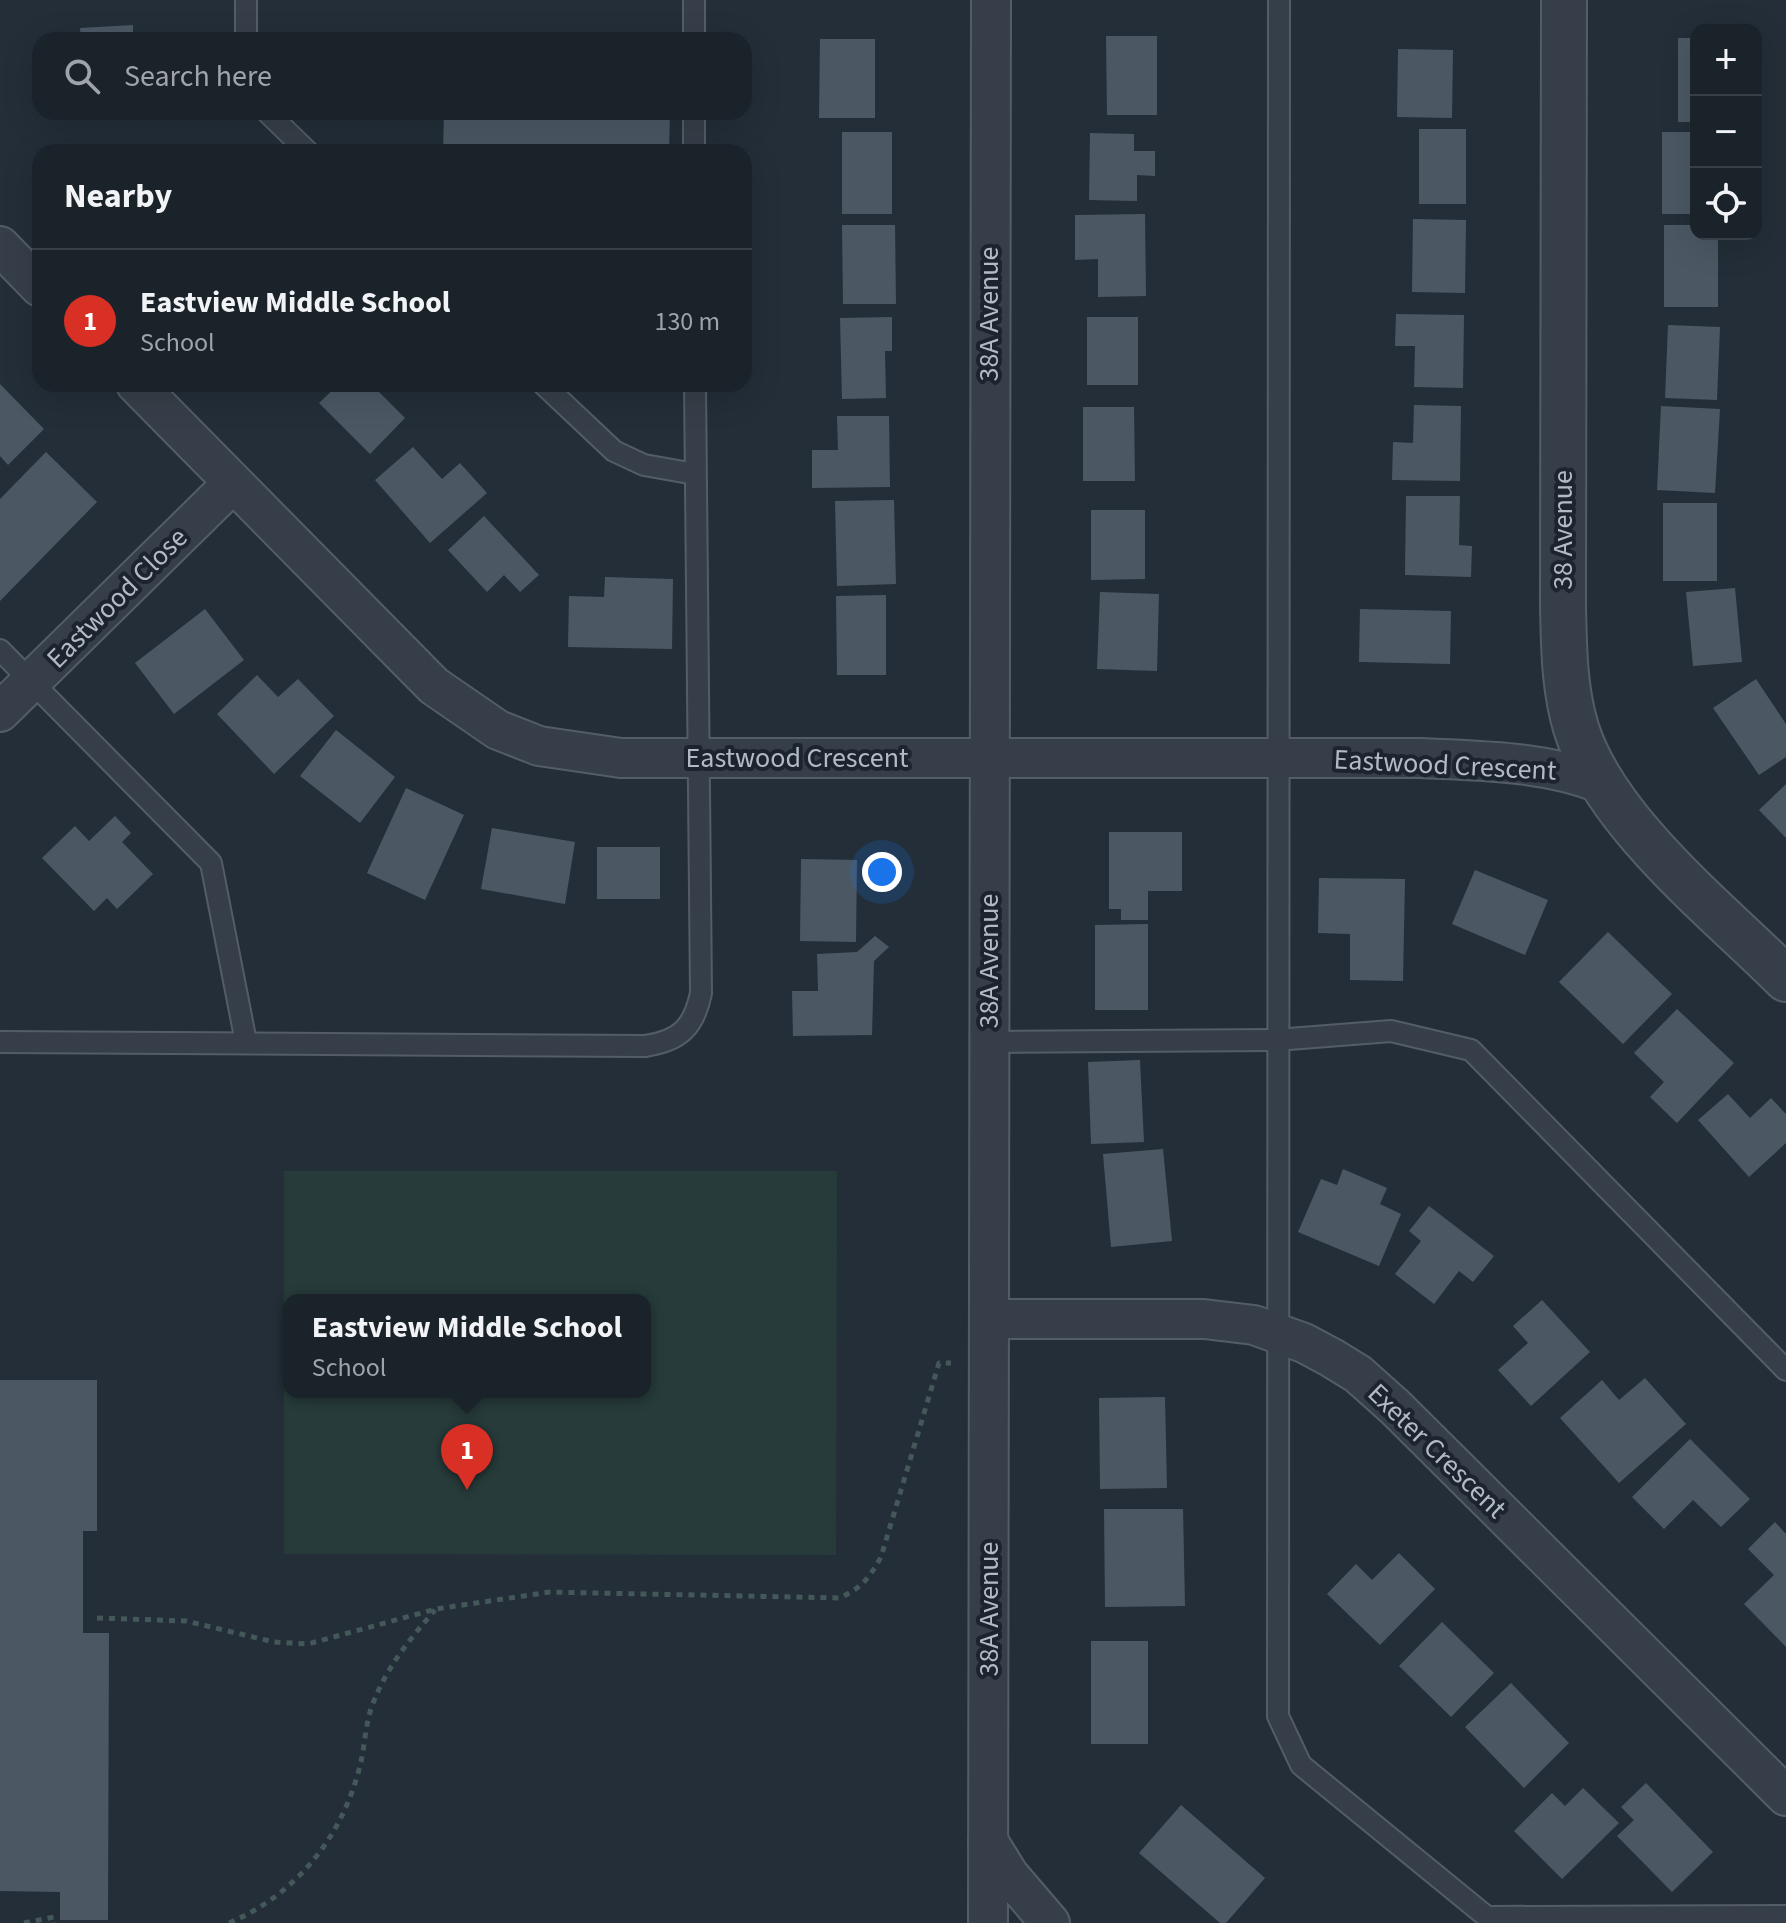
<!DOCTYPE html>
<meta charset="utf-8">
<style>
body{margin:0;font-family:"Source Sans 3",sans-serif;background:#272f36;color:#f1f3f6}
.controls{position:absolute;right:24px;top:24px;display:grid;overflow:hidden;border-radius:16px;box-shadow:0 8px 32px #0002}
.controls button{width:72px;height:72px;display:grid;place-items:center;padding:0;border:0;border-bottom:2px solid #383f47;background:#1a222a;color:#f1f3f6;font:40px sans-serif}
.you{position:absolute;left:882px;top:872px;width:28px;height:28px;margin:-20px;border:6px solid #fff;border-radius:50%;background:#1a73e8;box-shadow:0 0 0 12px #1a73e833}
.badge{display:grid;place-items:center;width:52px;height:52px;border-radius:50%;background:#d93025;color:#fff;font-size:26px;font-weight:700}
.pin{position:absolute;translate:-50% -66px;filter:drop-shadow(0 2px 4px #0008)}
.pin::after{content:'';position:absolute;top:42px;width:28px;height:24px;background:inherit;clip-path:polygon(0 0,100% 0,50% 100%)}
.popup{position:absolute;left:283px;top:1294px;width:368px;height:104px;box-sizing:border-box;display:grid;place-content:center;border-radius:16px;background:#1a222a;filter:drop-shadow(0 2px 6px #0005);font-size:26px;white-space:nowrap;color:#9fa4a8}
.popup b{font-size:30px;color:#f1f3f6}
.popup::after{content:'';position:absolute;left:50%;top:100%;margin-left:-16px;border:16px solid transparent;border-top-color:#1a222a}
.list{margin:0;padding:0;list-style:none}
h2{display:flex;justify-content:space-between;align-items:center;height:104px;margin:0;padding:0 32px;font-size:34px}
h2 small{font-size:26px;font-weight:400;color:#9fa4a8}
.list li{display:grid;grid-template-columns:52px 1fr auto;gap:24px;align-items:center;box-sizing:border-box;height:144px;padding:0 32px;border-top:2px solid #383f47}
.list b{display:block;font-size:30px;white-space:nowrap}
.list p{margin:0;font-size:26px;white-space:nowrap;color:#9fa4a8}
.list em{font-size:26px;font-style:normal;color:#9fa4a8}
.icon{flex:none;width:44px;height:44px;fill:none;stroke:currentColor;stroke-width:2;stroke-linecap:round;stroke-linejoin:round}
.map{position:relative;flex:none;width:1786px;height:1923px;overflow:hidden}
.search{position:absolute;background:#1a222a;box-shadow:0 8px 32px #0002;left:32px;top:32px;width:720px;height:88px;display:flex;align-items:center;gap:20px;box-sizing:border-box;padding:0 28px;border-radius:24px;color:#9fa4a8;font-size:30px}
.panel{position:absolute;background:#1a222a;box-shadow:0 8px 32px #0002;left:32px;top:144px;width:720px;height:248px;border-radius:24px}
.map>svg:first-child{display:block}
.garden{fill:#263b3a;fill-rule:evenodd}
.building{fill:#4b5864}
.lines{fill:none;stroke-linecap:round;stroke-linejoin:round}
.service-casing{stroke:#545d67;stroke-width:24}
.minor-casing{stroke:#545d67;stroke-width:42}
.tertiary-casing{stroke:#545d67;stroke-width:48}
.path{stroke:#445859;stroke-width:5;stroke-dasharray:6 6;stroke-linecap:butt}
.service{stroke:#363f49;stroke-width:20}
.minor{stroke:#363f49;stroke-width:38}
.tertiary{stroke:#363f49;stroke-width:44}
.labels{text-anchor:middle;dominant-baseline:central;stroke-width:8;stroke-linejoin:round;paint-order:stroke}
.street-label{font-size:28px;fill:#b1bac5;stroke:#1c242e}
</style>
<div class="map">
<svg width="1786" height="1923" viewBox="0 0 1786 1923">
<rect width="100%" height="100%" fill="#232e38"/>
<path class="garden" d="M284 1171H837L836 1555 284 1554ZM289 1300H645V1392H289Z"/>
<g class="building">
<path d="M133 25V40H81L80 28Z"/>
<path d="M442 36 504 37V40H442Z"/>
<path d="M1106 36H1157V115H1107Z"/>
<rect x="1678" y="38" width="18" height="84"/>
<path d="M820 39H875V118H819Z"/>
<path d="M1398 49 1453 50 1452 118 1397 117Z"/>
<path d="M68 112H120V114L68 117Z"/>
<path d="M444 112H670L669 152H443Z"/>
<rect x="1419" y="129" width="47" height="75"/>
<rect x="842" y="132" width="50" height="82"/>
<rect x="1662" y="132" width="34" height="82"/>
<path d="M1090 133 1134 134V151H1155V176L1137 175V201L1089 200Z"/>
<path d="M1145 214 1146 296 1098 297V259L1075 260V215Z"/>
<path d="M1413 219 1466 220 1465 293 1412 292Z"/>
<path d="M842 225H895L896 304H843Z"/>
<path d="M1664 225H1696V234H1718V307H1664Z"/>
<path d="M1396 314 1464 315 1463 388 1414 387 1415 346H1395Z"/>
<path d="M892 317V351H885L886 398 842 399 840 318Z"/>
<rect x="1087" y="317" width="51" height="68"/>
<path d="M1668 325 1720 327 1717 400 1665 398Z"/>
<path d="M0 384 44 429 8 465 0 456Z"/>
<path d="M339 384H371L405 418 370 454 319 403Z"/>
<path d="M1414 405 1461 406 1460 481 1392 480 1393 442 1413 443Z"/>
<path d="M1661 406 1720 409 1715 493 1657 490Z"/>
<path d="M1083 407H1134L1135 481H1083Z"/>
<path d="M837 416H889L890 487 812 488V450H838Z"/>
<path d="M413 447 442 479 460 463 487 493 430 543 375 480Z"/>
<path d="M46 452 97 502 0 601V499Z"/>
<path d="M1406 496H1460L1459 545 1472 546 1471 577 1405 575Z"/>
<path d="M894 500 896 584 837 586 835 501Z"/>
<rect x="1663" y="503" width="54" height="78"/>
<path d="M1091 510H1145V579L1091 580Z"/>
<path d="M484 516 539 575 520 592 504 575 487 592 448 550Z"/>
<path d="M605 577 673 579 672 649 568 647 569 596 604 597Z"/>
<path d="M1735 588 1742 662 1693 666 1686 592Z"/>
<path d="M1100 592 1159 594 1157 671 1097 669Z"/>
<path d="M886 595V675H837L836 596Z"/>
<path d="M205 609 244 660 174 714 135 663Z"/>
<path d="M1360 609 1451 611 1450 664 1359 662Z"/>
<path d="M257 675 278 697 298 679 334 716 274 774 217 714Z"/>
<path d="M1756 679 1786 724V757L1759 775 1713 708Z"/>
<path d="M336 730 395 777 360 823 300 776Z"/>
<path d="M1786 784V838L1759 810Z"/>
<path d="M406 788 464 815 425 900 367 873Z"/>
<path d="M115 816 131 833 122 842 153 874 117 909 107 898 94 911 42 858 75 826 89 841Z"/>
<path d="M492 828 575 842 565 904 481 889Z"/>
<path d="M1109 832H1182V891H1148V920H1121V909H1109Z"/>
<rect x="597" y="847" width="63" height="52"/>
<path d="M801 859 857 860 856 942 800 941Z"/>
<path d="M1475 870 1548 900 1525 955 1452 924Z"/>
<path d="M1319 878 1405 879 1403 981 1350 980V934L1318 933Z"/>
<path d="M1148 924V1010H1095V925Z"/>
<path d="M1608 932 1672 994 1623 1044 1559 982Z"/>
<path d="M875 936 889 947 874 961 872 1035 793 1036 792 991H818L817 954 857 952Z"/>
<path d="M1677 1009 1734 1063 1677 1123 1650 1097 1664 1082 1634 1053Z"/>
<path d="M1140 1060 1144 1142 1091 1144 1088 1062Z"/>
<path d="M1728 1094 1750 1118 1771 1098 1786 1114V1143L1749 1177 1698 1120Z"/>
<path d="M1163 1149 1172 1241 1111 1247 1103 1154Z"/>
<path d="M1343 1169 1387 1188 1380 1204 1401 1214 1379 1266 1298 1232 1321 1179 1337 1185Z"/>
<path d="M1429 1206 1494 1256 1473 1282 1459 1271 1434 1304 1395 1274 1421 1241 1409 1231Z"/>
<path d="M1542 1300 1590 1352 1531 1406 1498 1370 1528 1343 1513 1326Z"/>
<path d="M1645 1378 1686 1424 1619 1483 1560 1418 1602 1380 1619 1400Z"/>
<path d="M0 1380H97V1531H83V1633H109L108 1920H60V1892L0 1891Z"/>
<path d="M1165 1397 1167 1488 1100 1489 1099 1398Z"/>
<path d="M1690 1439 1750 1499 1721 1527 1693 1500 1664 1529 1632 1497Z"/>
<path d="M1104 1509H1183L1185 1606 1105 1607Z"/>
<path d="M1775 1522 1786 1534V1647L1744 1604 1774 1575 1748 1549Z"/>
<path d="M1399 1553 1435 1589 1380 1645 1327 1594 1356 1564 1372 1580Z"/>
<path d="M1442 1622 1494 1673 1451 1717 1399 1666Z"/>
<rect x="1091" y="1641" width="57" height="103"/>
<path d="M1511 1683 1569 1743 1524 1788 1465 1727Z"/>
<path d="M1646 1783 1713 1852 1672 1892 1617 1836 1634 1820 1621 1807Z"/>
<path d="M1583 1788 1619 1823 1562 1879 1514 1831 1552 1793 1565 1806Z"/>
<path d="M1181 1805 1265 1878 1226 1923H1220L1139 1853Z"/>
</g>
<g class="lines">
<g class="service-casing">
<g id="service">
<path d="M246 0V40"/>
<path d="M694 0V40"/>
<path d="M1279 0 1278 1716 1301 1765 1487 1917 1786 1916"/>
<path d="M267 112 308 152"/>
<path d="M694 112V152"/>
<path d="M543 384 614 451 644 465 695 474"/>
<path d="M0 650 211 863 246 1042"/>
<path d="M0 1042 645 1046C680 1041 694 1027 701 993L695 384"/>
<path d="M989 1042 1276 1040 1391 1031 1471 1050 1786 1370"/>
</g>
</g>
<g class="minor-casing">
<g id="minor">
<path d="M0 246 40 287"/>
<path d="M136 384 434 686 498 730 539 746 621 758H1421C1481 761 1544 761 1600 783"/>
<path d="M0 712 233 483"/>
<path d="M990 1319H1204L1254 1325 1304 1343 1332 1358 1358 1374 1395 1407 1786 1796"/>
<path d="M988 1841 1009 1875 1050 1923"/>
<path d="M988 1923 991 0"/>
</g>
</g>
<g class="tertiary-casing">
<path id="tertiary" d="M1564 0 1563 607C1564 647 1564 688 1576 728 1605 822 1717 910 1786 979"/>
</g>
<g class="path">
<path d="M97 1618 186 1621 274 1642 308 1644 436 1609 550 1592 839 1598C861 1589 870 1577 881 1557L939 1363H951"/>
<path d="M24 1923 54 1917V1923"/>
<path d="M229 1923C297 1894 342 1837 360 1766 365 1746 365 1725 372 1706 386 1668 409 1640 435 1610"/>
</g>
<use href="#service" class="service"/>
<use href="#minor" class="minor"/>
<use href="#tertiary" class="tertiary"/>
</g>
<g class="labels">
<g class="street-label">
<text transform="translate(989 314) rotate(-90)">38A Avenue</text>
<text transform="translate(1563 530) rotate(-90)">38 Avenue</text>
<text transform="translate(117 598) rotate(-45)">Eastwood Close</text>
<text x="797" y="758">Eastwood Crescent</text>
<text transform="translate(1445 765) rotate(3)">Eastwood Crescent</text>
<text transform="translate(989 961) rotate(-90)">38A Avenue</text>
<text transform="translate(1437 1451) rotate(44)">Exeter Crescent</text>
<text transform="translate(989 1609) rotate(-90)">38A Avenue</text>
</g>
</g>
</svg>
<div class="controls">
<button>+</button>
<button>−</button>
<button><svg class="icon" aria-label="locate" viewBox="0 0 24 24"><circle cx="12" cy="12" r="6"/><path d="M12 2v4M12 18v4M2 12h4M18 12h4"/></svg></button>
</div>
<div class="you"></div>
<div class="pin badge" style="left:467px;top:1490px">1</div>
<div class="popup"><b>Eastview Middle School</b>School</div>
<div class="search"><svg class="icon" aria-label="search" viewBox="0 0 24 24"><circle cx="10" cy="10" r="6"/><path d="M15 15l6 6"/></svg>Search here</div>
<section class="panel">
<h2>Nearby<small></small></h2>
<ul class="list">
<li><span class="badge">1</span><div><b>Eastview Middle School</b><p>School</p></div><em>130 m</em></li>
</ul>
</section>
</div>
